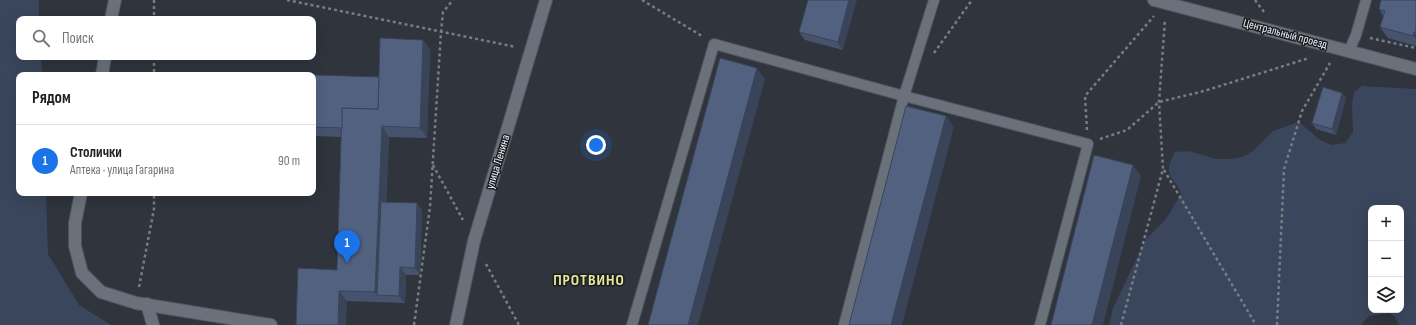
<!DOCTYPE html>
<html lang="ru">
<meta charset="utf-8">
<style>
body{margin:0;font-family:"Sofia Sans Condensed",sans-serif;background:#f2f2f2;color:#202124}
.controls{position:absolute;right:12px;bottom:12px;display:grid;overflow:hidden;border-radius:8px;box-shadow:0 4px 16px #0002}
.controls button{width:36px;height:36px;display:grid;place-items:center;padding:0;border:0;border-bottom:1px solid #e0e0e0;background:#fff;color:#202124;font:20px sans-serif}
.you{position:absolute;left:596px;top:145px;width:14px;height:14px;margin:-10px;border:3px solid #fff;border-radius:50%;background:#1a73e8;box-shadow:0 0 0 6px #1a73e833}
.badge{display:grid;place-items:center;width:26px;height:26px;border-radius:50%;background:#1a73e8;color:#fff;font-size:13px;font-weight:700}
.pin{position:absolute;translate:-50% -33px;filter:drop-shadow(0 1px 2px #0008)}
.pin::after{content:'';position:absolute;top:21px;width:14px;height:12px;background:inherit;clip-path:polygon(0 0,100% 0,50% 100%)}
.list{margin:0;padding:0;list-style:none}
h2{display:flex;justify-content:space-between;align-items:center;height:52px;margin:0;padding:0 16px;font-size:17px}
h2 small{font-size:13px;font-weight:400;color:#757577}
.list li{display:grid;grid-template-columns:26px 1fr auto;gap:12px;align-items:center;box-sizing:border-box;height:72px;padding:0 16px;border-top:1px solid #e0e0e0}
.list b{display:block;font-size:15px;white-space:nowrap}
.list p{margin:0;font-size:13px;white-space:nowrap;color:#757577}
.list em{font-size:13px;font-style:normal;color:#757577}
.icon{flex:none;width:22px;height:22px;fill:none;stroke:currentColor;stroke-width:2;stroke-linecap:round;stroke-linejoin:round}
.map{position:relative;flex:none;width:1416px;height:325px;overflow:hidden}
.search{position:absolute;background:#fff;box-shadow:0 4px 16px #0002;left:16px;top:16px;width:300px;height:44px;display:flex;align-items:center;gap:10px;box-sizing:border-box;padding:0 14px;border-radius:8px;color:#757577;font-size:15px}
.panel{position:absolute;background:#fff;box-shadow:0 4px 16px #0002;left:16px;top:72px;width:300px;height:124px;border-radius:8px}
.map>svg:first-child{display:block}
.green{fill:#3a465c;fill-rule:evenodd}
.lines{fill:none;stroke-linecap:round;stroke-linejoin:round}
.lane-casing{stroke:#4e535b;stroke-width:12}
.street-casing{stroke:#4e535b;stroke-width:14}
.secondary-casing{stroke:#4e535b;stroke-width:14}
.path{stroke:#787c84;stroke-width:2.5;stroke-dasharray:3 3;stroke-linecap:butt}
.lane{stroke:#6b717b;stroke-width:10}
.street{stroke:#6b717b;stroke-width:12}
.secondary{stroke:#6b717b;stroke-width:12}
.wall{fill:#47536d}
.shaded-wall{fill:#394459}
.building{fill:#52617f;stroke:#394459}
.labels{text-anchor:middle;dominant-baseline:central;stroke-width:3;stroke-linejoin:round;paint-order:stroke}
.street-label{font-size:12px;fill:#ecf0f6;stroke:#1a1c20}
.district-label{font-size:16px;font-weight:bold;letter-spacing:1px;fill:#e3ea9c;stroke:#1a1c20}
</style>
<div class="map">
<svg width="1416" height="325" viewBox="0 0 1416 325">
<rect width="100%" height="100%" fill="#2f343d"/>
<g class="green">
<path d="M0 0H39V19H19V57H41L42 75H19V193H46L48 254 79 305 111 325H0Z"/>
<path d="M1362 86 1416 89V325H1399L1395 317 1389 313 1369 316 1361 325H1109L1113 308 1146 239 1166 219 1181 194C1179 185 1175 185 1171 177 1166 168 1171 160 1175 152L1189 151 1216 159H1230L1243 157 1254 150 1273 131 1299 122 1320 140 1332 145 1345 143 1353 132 1352 105 1354 92ZM1371 208H1401V310H1371Z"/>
</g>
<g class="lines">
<g class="lane-casing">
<g id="lane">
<path d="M1349 51 1356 35 1366 0"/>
<path d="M632 325 714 44 904 96 1088 144 1040 325"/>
<path d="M844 325 904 96 934 0"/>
</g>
</g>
<g class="street-casing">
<g id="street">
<path d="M1154 0 1416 69"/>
<path d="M456 325 474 241 546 0"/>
</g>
</g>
<g class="secondary-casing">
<g id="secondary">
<path d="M111 19 115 0"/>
<path d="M102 75 105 57"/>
<path d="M81 193 75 223V246L82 273 101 292 136 303 271 325"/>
<path d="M147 304 153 325"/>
</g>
</g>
<g class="path">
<path d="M154 0V19"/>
<path d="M287 0 516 47"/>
<path d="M642 0 702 36"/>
<path d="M1255 0 1264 12"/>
<path d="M1370 38 1416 48"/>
<path d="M934 53 972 0"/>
<path d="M154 57V75"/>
<path d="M1087 130 1085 96 1154 16"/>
<path d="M1100 139 1127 130 1159 102 1204 91 1309 58"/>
<path d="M433 165 463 220"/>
<path d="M1164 170 1256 325"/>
<path d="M486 264 519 325"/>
<path d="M139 287 154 209V193"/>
<path d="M414 325 430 207 441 32 443 12 453 0"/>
<path d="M1121 325 1163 169 1159 102 1165 19"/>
<path d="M1277 325 1284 169 1302 111 1330 63"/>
</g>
<use href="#lane" class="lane"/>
<use href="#street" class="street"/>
<use href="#secondary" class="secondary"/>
</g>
<g class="wall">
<path d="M808 0 843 50 805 40 799 32Z"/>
<path d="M1416 0V46L1388 38 1380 27 1383 16 1379 9Z"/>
<path d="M423 40 430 50 427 138 389 137 386 202 417 203 422 211 420 275H406L405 303 347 301 296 325 337 270 341 137 313 136V75L379 77Z"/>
<path d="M1342 93 1346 98 1336 135 1316 129 1312 123Z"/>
</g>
<g class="shaded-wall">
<path d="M849 0H857L843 50 838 42Z"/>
<path d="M1414 32 1416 34V39L1413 36Z"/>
<path d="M423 40 430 50 427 138 420 128Z"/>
<path d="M757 68 765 79 698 325H688Z"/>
<path d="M1342 93 1346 98 1336 135 1332 129Z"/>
<path d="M946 116 954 127 902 325H891Z"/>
<path d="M382 126 389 137 383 295H377L375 292Z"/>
<path d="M1133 165 1141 176 1103 325H1092Z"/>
<path d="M417 203 422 211 420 275 415 268Z"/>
<path d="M400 267 406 275 405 303 399 296Z"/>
<path d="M339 291 347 301 346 325H338Z"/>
</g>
<g class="building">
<path d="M808 0H849L838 42 799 32Z"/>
<path d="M1381 0H1416V32H1414L1413 36 1380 27 1385 11 1379 9Z"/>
<path d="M380 38 423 40 420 128 382 126 375 292 339 291 338 325H296L298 268 337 270 342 108 378 109Z"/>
<path d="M720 58 757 68 688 325H648Z"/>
<path d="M250 73 379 77 378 109 342 108V128L313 127V75H250Z"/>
<path d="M1323 87 1342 93 1332 129 1312 123Z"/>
<path d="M906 106 946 116 891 325H849Z"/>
<path d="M1094 155 1133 165 1092 325H1051Z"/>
<path d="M381 202 417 203 415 268 400 267 399 296 377 295Z"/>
</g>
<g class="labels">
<g class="street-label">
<text transform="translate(1285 34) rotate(15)">Центральный проезд</text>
<text transform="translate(498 162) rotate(-73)">улица Ленина</text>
</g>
<g class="district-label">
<text x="589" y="280">ПРОТВИНО</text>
</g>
</g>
</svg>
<div class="controls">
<button>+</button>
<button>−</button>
<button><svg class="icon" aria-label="layers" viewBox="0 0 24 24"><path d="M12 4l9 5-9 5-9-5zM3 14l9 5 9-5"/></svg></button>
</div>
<div class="you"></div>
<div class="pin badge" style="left:347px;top:263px">1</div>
<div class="search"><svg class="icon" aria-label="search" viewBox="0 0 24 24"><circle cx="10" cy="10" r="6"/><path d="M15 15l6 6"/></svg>Поиск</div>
<section class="panel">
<h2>Рядом<small></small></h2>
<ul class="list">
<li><span class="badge">1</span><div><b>Столички</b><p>Аптека · улица Гагарина</p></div><em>90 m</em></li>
</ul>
</section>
</div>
